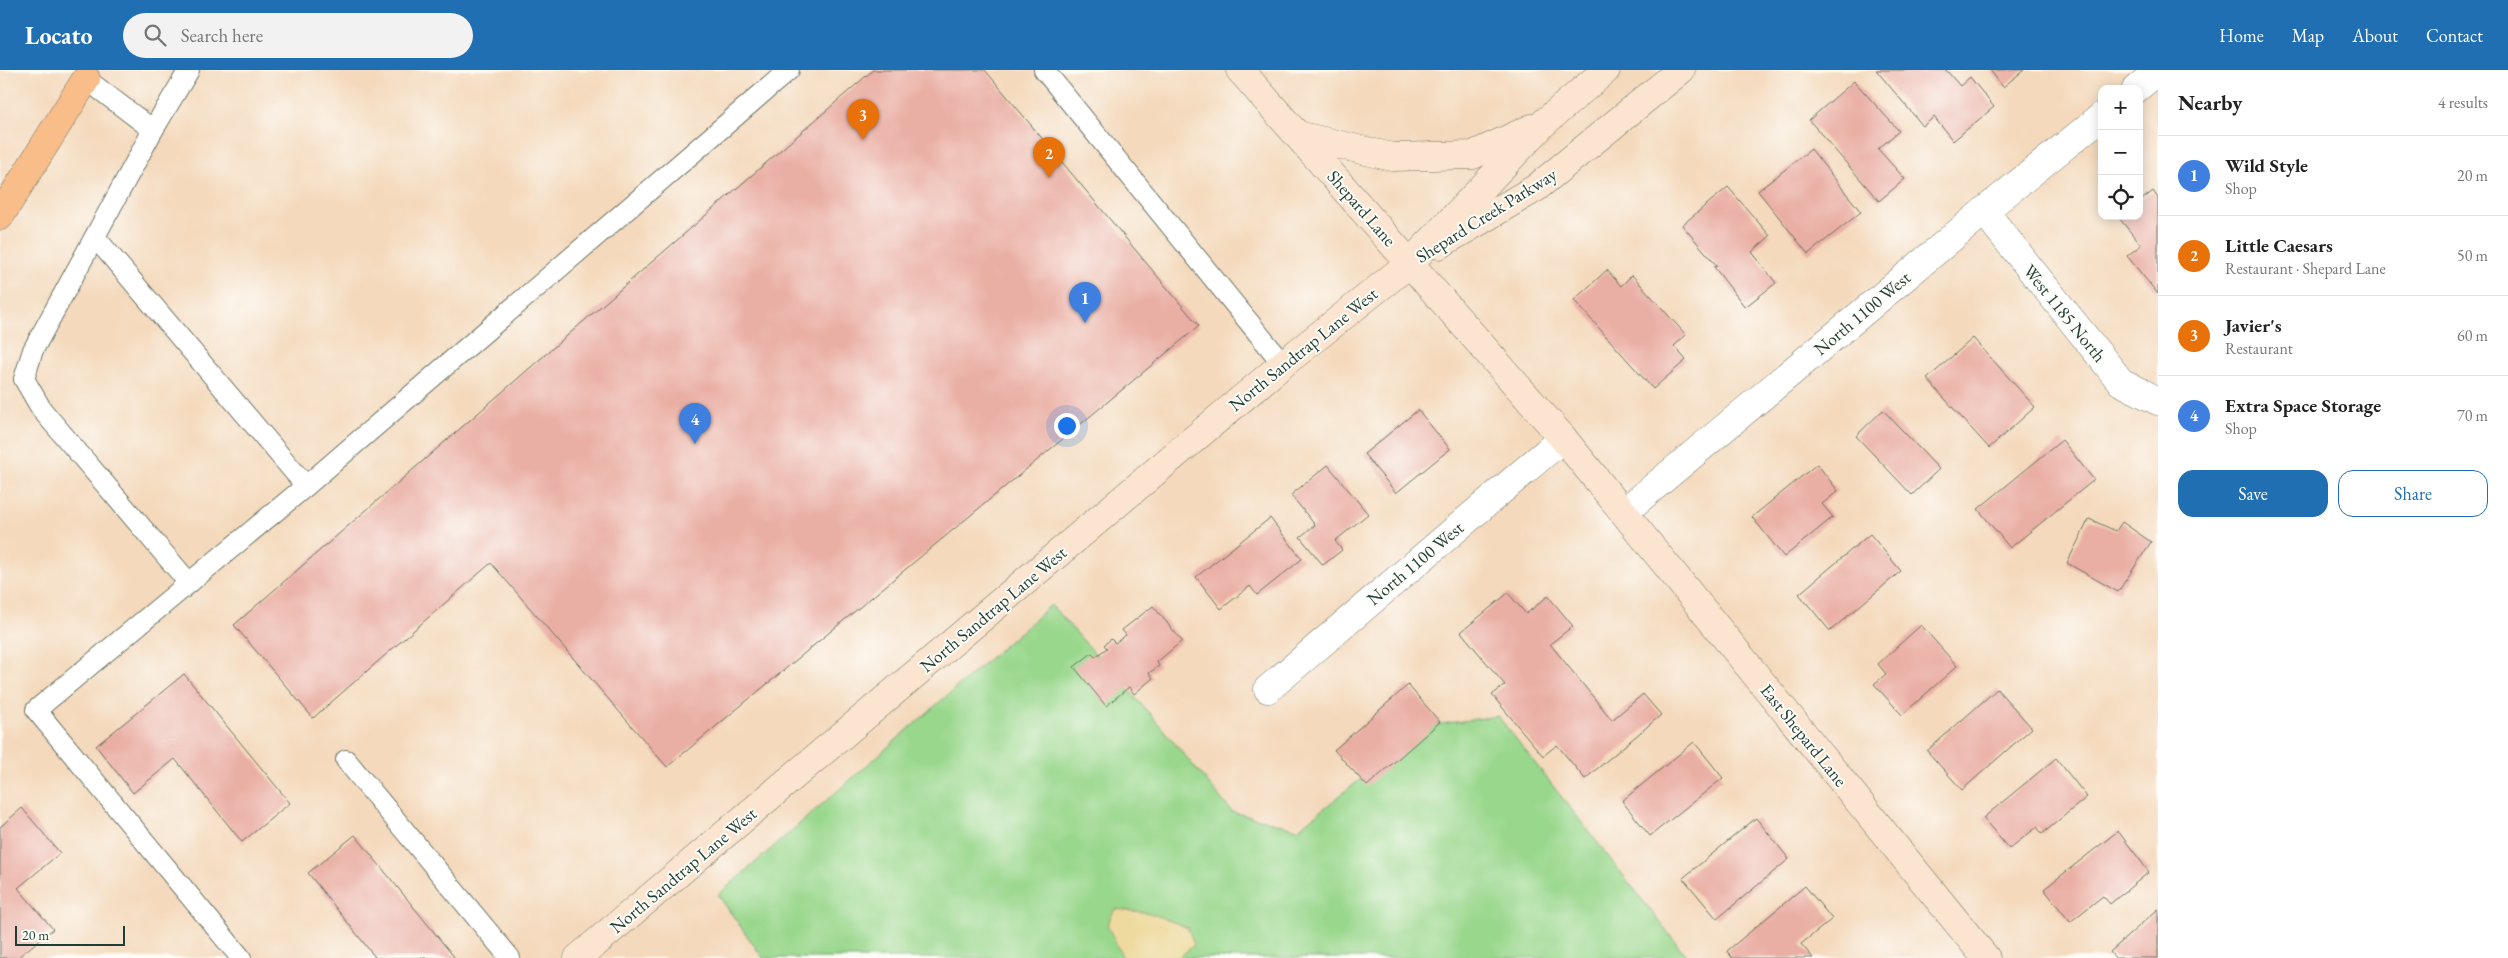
<!DOCTYPE html>
<meta charset="utf-8">
<style>
body{margin:0;font-family:"EB Garamond",serif;background:#f2f2f2;color:#222}
.controls{position:absolute;right:15px;top:15px;display:grid;overflow:hidden;border-radius:10px;box-shadow:0 2px 12px #0003}
.controls button{width:45px;height:45px;display:grid;place-items:center;padding:0;border:0;border-bottom:1px solid #e0e0e0;background:#fff;color:#222;font:25px sans-serif}
.scale{position:absolute;left:15px;bottom:12px;width:110px;box-sizing:border-box;padding-left:5px;border:2px solid #1f3d34;border-top:0;font-size:14px;line-height:18px;white-space:nowrap;color:#1f3d34;-webkit-text-stroke:4px #fdfcf7;paint-order:stroke}
.you{position:absolute;left:1066px;top:355px;width:18px;height:18px;margin:-12px;border:4px solid #fff;border-radius:50%;background:#1a73e8;box-shadow:0 0 0 8px #1a73e833}
.badge{display:grid;place-items:center;width:32px;height:32px;border-radius:50%;background:#1f6fb2;color:#fff;font-size:16px;font-weight:700}
.pin{position:absolute;translate:-50% -41px;filter:drop-shadow(0 1px 2px #0008)}
.pin::after{content:'';position:absolute;top:26px;width:18px;height:15px;background:inherit;clip-path:polygon(0 0,100% 0,50% 100%)}
.list{margin:0;padding:0;list-style:none}
h2{display:flex;justify-content:space-between;align-items:center;height:65px;margin:0;padding:0 20px;font-size:21px}
h2 small{font-size:16px;font-weight:400;color:#767676}
.list li{display:grid;grid-template-columns:32px 1fr auto;gap:15px;align-items:center;box-sizing:border-box;height:80px;padding:0 20px;border-top:1px solid #e0e0e0}
.list b{display:block;font-size:19px;white-space:nowrap}
.list p{margin:0;font-size:16px;white-space:nowrap;color:#767676}
.list em{font-size:16px;font-style:normal;color:#767676}
.actions{display:flex;gap:10px;padding:15px 20px}
.actions a{flex:1;padding:11px 0;border:1px solid #1f6fb2;border-radius:15px;text-align:center;font-size:18px;color:#1f6fb2}
.actions .main{background:#1f6fb2;color:#fff}
.icon{flex:none;width:28px;height:28px;fill:none;stroke:currentColor;stroke-width:2;stroke-linecap:round;stroke-linejoin:round}
.map{position:relative;flex:none;width:2158px;height:888px;overflow:hidden}
header{display:flex;align-items:center;gap:30px;box-sizing:border-box;height:70px;padding:0 25px;background:#1f6fb2;color:#fff}
header strong{font-size:24px}
nav{display:flex;gap:28px;margin-inline-start:auto;font-size:18px}
.search{width:350px;height:45px;background:#f2f2f2;display:flex;align-items:center;gap:12px;box-sizing:border-box;padding:0 18px;border-radius:28px;color:#767676;font-size:19px}
main{display:flex}
aside{flex:1;background:#fff}
.map>svg:first-child{display:block}
.green{fill:#99d78c;stroke:#5c8a60}
.sand{fill:#eeda9e;stroke:#868c69}
.building{fill:#eaafa4}
.lines{fill:none;stroke-linecap:round;stroke-linejoin:round}
.lane-casing{stroke:#6a7464;stroke-width:22}
.street-casing{stroke:#6a7464;stroke-width:29}
.secondary-casing{stroke:#6a7464;stroke-width:29}
.highway-casing{stroke:#6a7464;stroke-width:29}
.lane{stroke:#fff;stroke-width:20}
.street{stroke:#fff;stroke-width:28}
.secondary{stroke:#fce5d0;stroke-width:28}
.highway{stroke:#f8bd89;stroke-width:28}
.labels{text-anchor:middle;dominant-baseline:central;stroke-width:4;stroke-linejoin:round;paint-order:stroke}
.street-label{font-size:18px;fill:#1f3d34;stroke:#fdfcf7}
</style>
<header>
<strong>Locato</strong>
<div class="search"><svg class="icon" aria-label="search" viewBox="0 0 24 24"><circle cx="10" cy="10" r="6"/><path d="M15 15l6 6"/></svg>Search here</div>
<nav><a>Home</a><a>Map</a><a>About</a><a>Contact</a></nav>
</header>
<main>
<div class="map">
<svg width="2158" height="888" viewBox="0 0 2158 888">
<rect width="100%" height="100%" fill="#fdfcf7"/>
<filter id="ink" filterUnits="userSpaceOnUse"><feTurbulence type="fractalNoise" baseFrequency=".02" numOctaves="2"/><feDisplacementMap in="SourceGraphic" scale="10" xChannelSelector="R" yChannelSelector="G"/><feConvolveMatrix kernelMatrix="1 2 1 2 8 2 1 2 1" color-interpolation-filters="sRGB"/></filter>
<filter id="wash" filterUnits="userSpaceOnUse"><feTurbulence type="fractalNoise" baseFrequency=".0096" numOctaves="4" result="noise"/><feDisplacementMap in="SourceGraphic" scale="20" xChannelSelector="R" yChannelSelector="G"/><feGaussianBlur stdDeviation="1.12" result="paint"/><feColorMatrix in="noise" values="0 0 0 0 0 0 0 0 0 0 0 0 0 0 0 0 0 1.4 0 .05"/><feComposite in="paint" operator="in"/></filter>
<g filter="url(#wash)">
<rect width="100%" height="100%" fill="#f4d9bc"/>
<path class="green" d="M1051 535 1151 645 1232 742 1298 759 1427 656 1498 646 1688 888H763L718 825Z"/>
<path class="sand" d="M1115 839 1150 843 1188 858 1194 875 1178 888H1123L1107 855Z"/>
<g id="blocks">
<g class="building">
<path d="M873 0H985L1199 256 667 697 491 493 313 648 234 555Z"/>
<path d="M1876 0H1946L1960 16 1970 7 1994 37 1953 71 1934 47 1923 56Z"/>
<path d="M1990 0H2024L2003 17Z"/>
<path d="M1854 11 1899 61 1878 79 1905 109 1879 131 1809 50Z"/>
<path d="M1811 79 1861 142 1808 184 1758 121Z"/>
<path d="M1728 117 1770 166 1752 182 1776 213 1745 237 1714 197 1717 196 1682 155Z"/>
<path d="M2153 121 2158 128V224L2127 186 2141 175 2119 148 2139 146V132Z"/>
<path d="M1607 200 1621 216 1632 205 1686 265 1674 276 1686 290 1653 319 1574 230Z"/>
<path d="M1973 268 2035 337 1989 378 1927 309Z"/>
<path d="M1418 340 1450 379 1396 423 1364 384Z"/>
<path d="M1883 340 1939 399 1912 425 1856 366Z"/>
<path d="M2062 370 2094 410 2010 478 1978 439Z"/>
<path d="M1817 394 1838 421 1822 434 1833 447 1784 487 1752 447Z"/>
<path d="M1328 395 1368 444 1335 471 1342 480 1323 495 1300 467 1315 455 1291 425Z"/>
<path d="M1270 448 1302 489 1257 525 1250 516 1221 539 1196 507Z"/>
<path d="M2089 449 2116 461 2122 452 2151 472 2118 522 2067 493Z"/>
<path d="M1870 464 1901 501 1830 561 1799 524Z"/>
<path d="M1508 523 1526 544 1548 526 1573 556 1550 574 1612 650 1643 624 1661 645 1585 709 1557 675 1543 686 1492 625 1505 615 1461 562Z"/>
<path d="M1153 536 1182 571 1157 592 1159 596 1149 603 1153 608 1134 624 1129 617 1106 636 1074 597 1092 583 1095 587 1107 578 1104 575 1111 569 1115 573 1126 565 1122 560Z"/>
<path d="M1921 555 1957 596 1902 645 1874 614 1886 604 1878 594Z"/>
<path d="M184 604 290 733 242 772 175 689 133 723 96 676Z"/>
<path d="M1408 615 1440 652 1367 716 1334 680Z"/>
<path d="M1997 619 2032 658 1962 720 1927 681Z"/>
<path d="M1694 672 1723 708 1650 766 1622 731Z"/>
<path d="M2056 688 2087 727 2042 764 2037 757 2009 779 1983 748Z"/>
<path d="M22 738 60 783 18 818 53 859 17 888H0V757Z"/>
<path d="M1756 748 1789 789 1717 849 1683 808Z"/>
<path d="M2118 761 2149 802 2110 834 2103 826 2070 852 2044 819Z"/>
<path d="M355 765 455 888H373L375 887 308 803Z"/>
<path d="M1805 816 1832 849 1801 874 1813 888H1732L1727 881Z"/>
<path d="M2158 839V888H2115L2110 882Z"/>
</g>
</g>
</g>
<g filter="url(#ink)">
<use href="#blocks" fill-opacity="0" stroke="#6a7464" stroke-width="1"/>
<g class="lines">
<g class="lane-casing">
<g id="lane">
<path d="M1044 0 1283 294"/>
<path d="M86 9 153 60 189 0"/>
<path d="M153 60 33 280 24 309 42 340 189 513"/>
<path d="M95 167 306 416"/>
<path d="M346 690 510 888"/>
<path d="M241 888 36 640 306 416 789 0"/>
</g>
</g>
<g class="street-casing">
<g id="street">
<path d="M2136 19 2158 1"/>
<path d="M1984 141 2121 312 2158 331"/>
<path d="M1624 442 1984 141 2102 46"/>
<path d="M1268 619 1563 368"/>
</g>
</g>
<g class="secondary-casing">
<g id="secondary">
<path d="M1240 0 1563 368 1986 888"/>
<path d="M1298 65 1392 87 1473 85 1532 58"/>
<path d="M1439 175 1536 118 1681 0"/>
<path d="M578 888 1283 294 1410 193 1545 52 1606 0"/>
</g>
</g>
<g class="highway-casing">
<path id="highway" d="M0 146 86 9"/>
</g>
<use href="#lane" class="lane"/>
<use href="#street" class="street"/>
<use href="#secondary" class="secondary"/>
<use href="#highway" class="highway"/>
</g>
</g>
<g class="labels">
<g class="street-label">
<text transform="translate(1362 138) rotate(49)">Shepard Lane</text>
<text transform="translate(1486 145) rotate(-32)">Shepard Creek Parkway</text>
<text transform="translate(1862 243) rotate(-40)">North 1100 West</text>
<text transform="translate(2065 243) rotate(51)">West 1185 North</text>
<text transform="translate(1303 279) rotate(-39)">North Sandtrap Lane West</text>
<text transform="translate(1415 493) rotate(-40)">North 1100 West</text>
<text transform="translate(993 539) rotate(-40)">North Sandtrap Lane West</text>
<text transform="translate(1804 665) rotate(51)">East Shepard Lane</text>
<text transform="translate(683 800) rotate(-40)">North Sandtrap Lane West</text>
</g>
</g>
</svg>
<div class="controls">
<button>+</button>
<button>−</button>
<button><svg class="icon" aria-label="locate" viewBox="0 0 24 24"><circle cx="12" cy="12" r="6"/><path d="M12 2v4M12 18v4M2 12h4M18 12h4"/></svg></button>
</div>
<div class="scale">20 m</div>
<div class="you"></div>
<div class="pin badge" style="left:1085px;top:253px;background:#3f7fe0">1</div>
<div class="pin badge" style="left:1049px;top:108px;background:#e8710a">2</div>
<div class="pin badge" style="left:863px;top:70px;background:#e8710a">3</div>
<div class="pin badge" style="left:695px;top:374px;background:#3f7fe0">4</div>
</div>
<aside>
<h2>Nearby<small>4 results</small></h2>
<ul class="list">
<li><span class="badge" style="background:#3f7fe0">1</span><div><b>Wild Style</b><p>Shop</p></div><em>20 m</em></li>
<li><span class="badge" style="background:#e8710a">2</span><div><b>Little Caesars</b><p>Restaurant · Shepard Lane</p></div><em>50 m</em></li>
<li><span class="badge" style="background:#e8710a">3</span><div><b>Javier's</b><p>Restaurant</p></div><em>60 m</em></li>
<li><span class="badge" style="background:#3f7fe0">4</span><div><b>Extra Space Storage</b><p>Shop</p></div><em>70 m</em></li>
</ul>
<div class="actions"><a class="main">Save</a><a>Share</a></div>
</aside>
</main>
